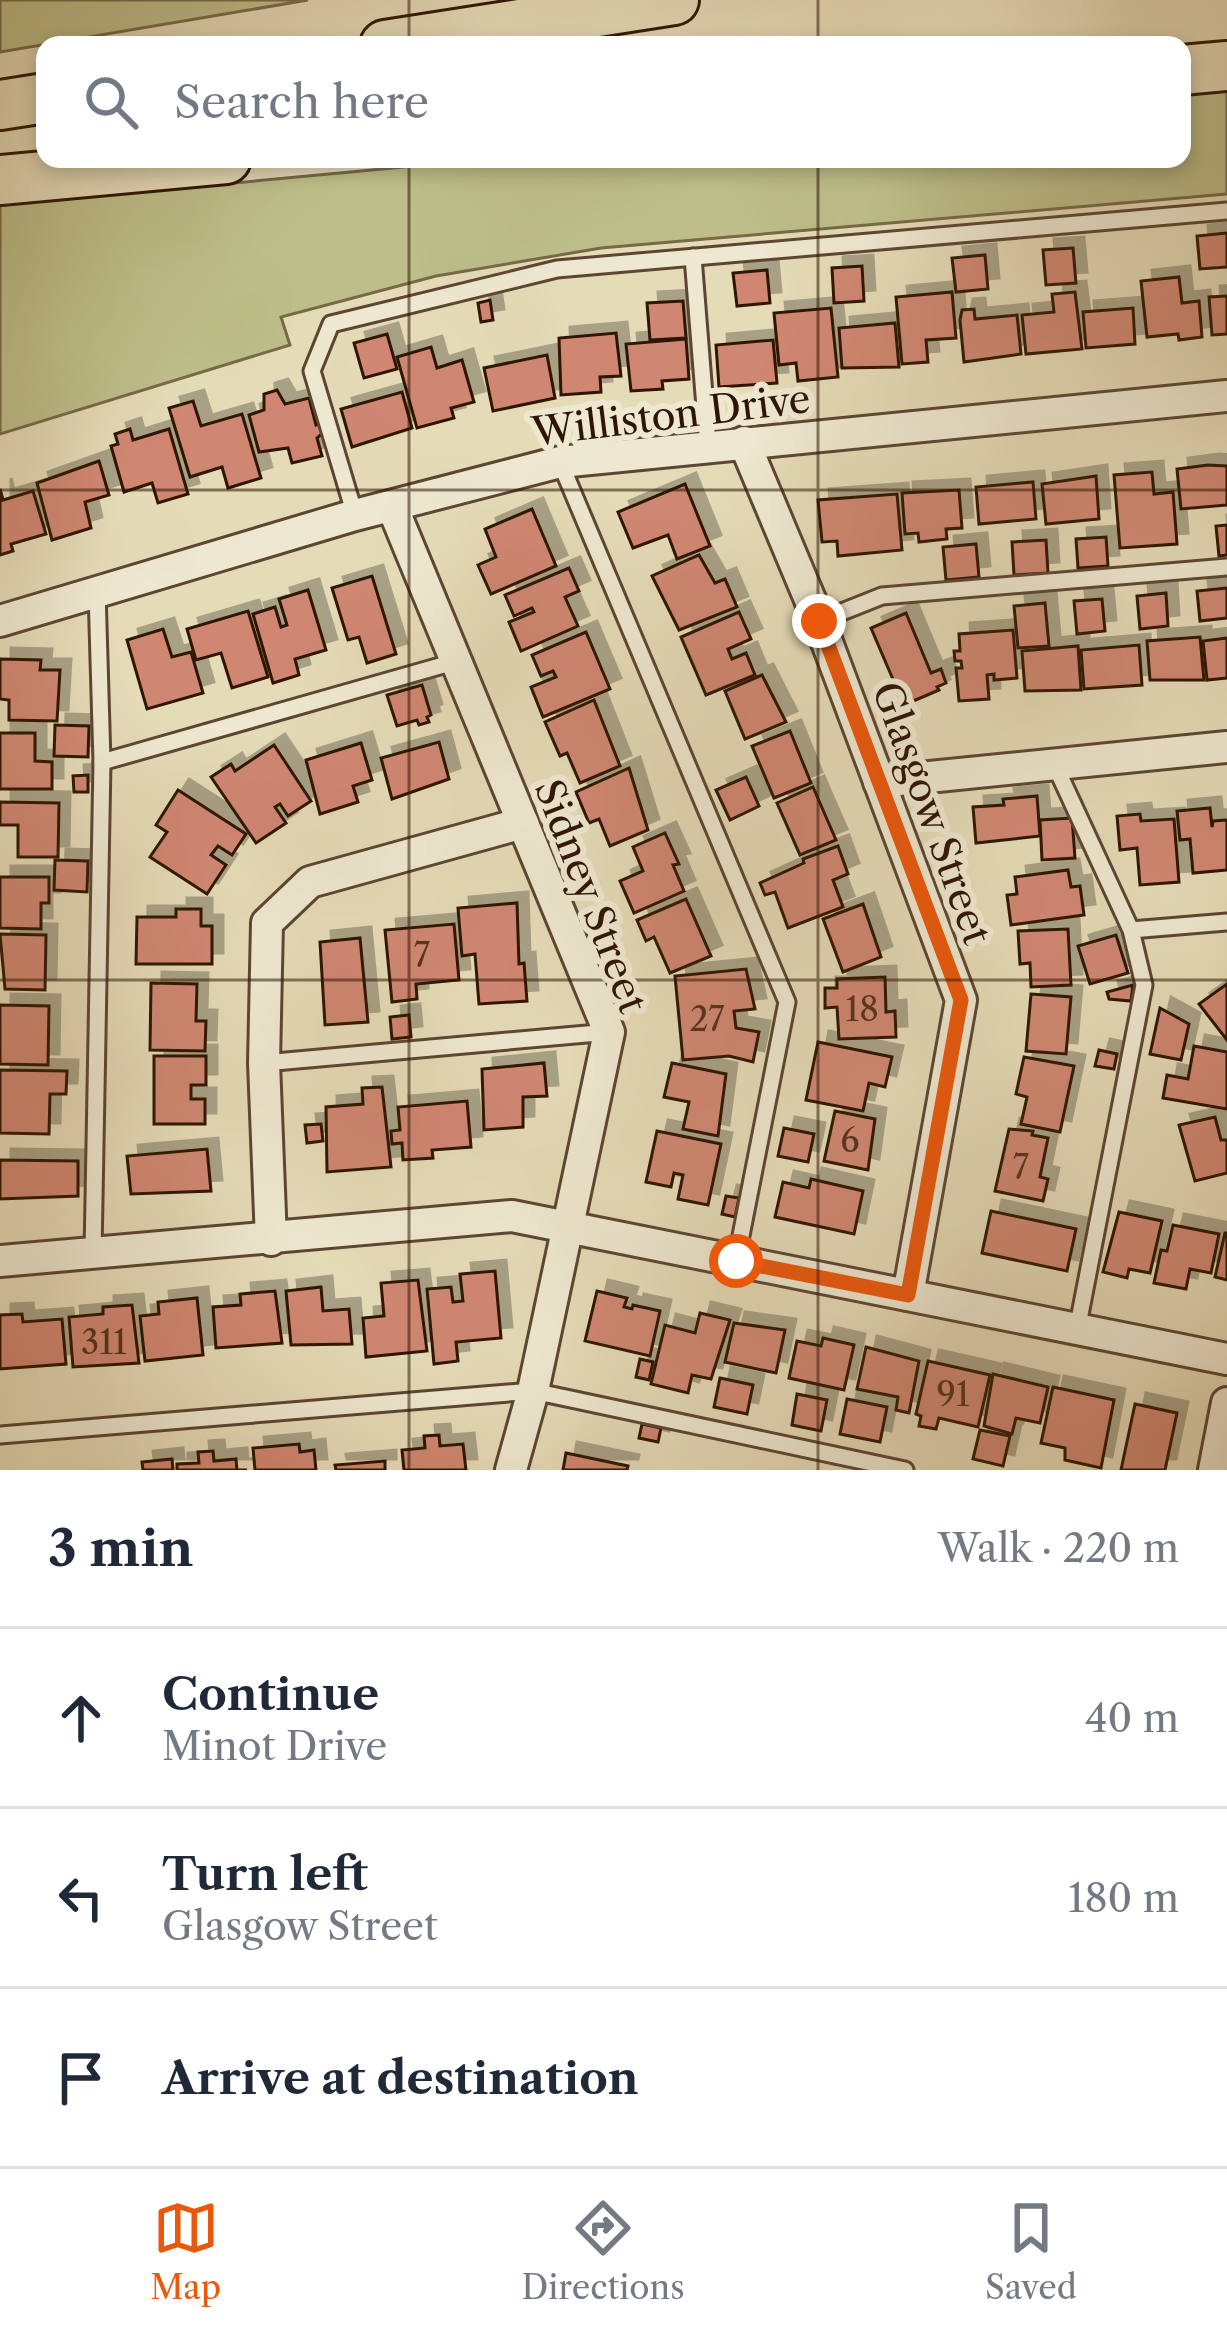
<!DOCTYPE html>
<meta charset="utf-8">
<style>
body{margin:0;font-family:"Libre Caslon Text",serif;background:#f2f2f3;color:#1f2937}
.stop{position:absolute;width:36px;height:36px;margin:-27px;border:9px solid #ea580c;border-radius:50%;background:#fff}
.stop.end{background:#ea580c;border-color:#fff;box-shadow:0 3px 12px #0008}
.list{margin:0;padding:0;list-style:none}
h2{display:flex;justify-content:space-between;align-items:center;height:156px;margin:0;padding:0 48px;font-size:51px}
h2 small{font-size:39px;font-weight:400;color:#747a83}
.list li{display:grid;grid-template-columns:78px 1fr auto;gap:36px;align-items:center;box-sizing:border-box;height:180px;padding:0 48px;border-top:3px solid #e0e1e3}
.list b{display:block;font-size:45px;white-space:nowrap}
.list p{margin:0;font-size:39px;white-space:nowrap;color:#747a83}
.list em{font-size:39px;font-style:normal;color:#747a83}
.icon{flex:none;width:66px;height:66px;fill:none;stroke:currentColor;stroke-width:2;stroke-linecap:round;stroke-linejoin:round}
.map{position:relative;flex:none;width:1227px;height:1470px;overflow:hidden}
.search{position:absolute;background:#fff;box-shadow:0 6px 18px #0003;left:36px;right:36px;top:36px;height:132px;display:flex;align-items:center;gap:30px;box-sizing:border-box;padding:0 42px;border-radius:24px;color:#747a83;font-size:45px}
.sheet{height:696px;background:#fff}
nav{display:flex;justify-content:space-around;align-items:center;box-sizing:border-box;height:168px;border-top:3px solid #e0e1e3;background:#fff;font-size:33px;color:#747a83}
nav a{display:grid;justify-items:center;gap:6px}
nav .on{color:#ea580c}
.map>svg:first-child{display:block}
.green{fill:#bdbe89;stroke:#766a47;stroke-width:3}
.building{fill:#d08772;stroke:#2f1505;stroke-width:3;filter:url(#shadow)}
.lines{fill:none;stroke-linecap:round;stroke-linejoin:round}
.lane-casing{stroke:#5c4632;stroke-width:21}
.street-casing{stroke:#5c4632;stroke-width:36}
.primary-casing{stroke:#2f1505;stroke-width:54}
.lane{stroke:#eee8d0;stroke-width:15}
.street{stroke:#eee8d0;stroke-width:30}
.primary{stroke:#e5dbb7;stroke-width:48}
.route{stroke:#ea580c;stroke-width:15}
.grid{fill:none;stroke:#2f1505;stroke-width:3;stroke-opacity:0.55}
.labels{text-anchor:middle;dominant-baseline:central;stroke-width:12;stroke-linejoin:round;paint-order:stroke}
.number-label{font-size:33px;fill:#573220}
.street-label{font-size:39px;fill:#2f1505;stroke:#eee8d0}
</style>
<div class="map">
<svg width="1227" height="1470" viewBox="0 0 1227 1470">
<defs>
<filter id="shadow"><feDropShadow dx="11" dy="-11" stdDeviation="0" flood-color="#0004"/></filter>
</defs>
<rect width="100%" height="100%" fill="#e5dbb7"/>
<filter id="stains"><feTurbulence type="fractalNoise" baseFrequency=".00167" numOctaves="4"/><feColorMatrix values="0 0 0 0 .2 0 0 0 0 .09 0 0 0 0 .02 0 0 0 .5 -.17"/></filter>
<radialGradient id="worn" r=".72"><stop offset=".6" stop-color="#630" stop-opacity="0"/><stop offset="1" stop-color="#630" stop-opacity=".3"/></radialGradient>
<g class="green">
<path d="M0 0H308L0 52Z"/>
<path d="M1227 91V194L601 248 436 276 281 317 290 345 0 434V205L489 159H1182V95Z"/>
</g>
<g class="building">
<path d="M1227 233V267L1200 269 1197 236Z"/>
<path d="M1073 248 1076 283 1046 285 1043 250Z"/>
<path d="M985 255 988 289 956 292 952 258Z"/>
<path d="M862 266 864 301 834 303 832 268Z"/>
<path d="M767 270 770 303 737 306 733 273Z"/>
<path d="M1179 277 1182 303 1199 301 1202 337 1179 340 1178 334 1147 337 1141 281Z"/>
<path d="M952 292 956 338 926 340 928 362 902 364 896 297Z"/>
<path d="M1075 292 1082 349 1026 354 1022 315 1054 312 1052 294Z"/>
<path d="M1227 296V334L1212 335 1209 297Z"/>
<path d="M490 300 493 320 481 322 478 303Z"/>
<path d="M683 301 686 338 650 340 647 303Z"/>
<path d="M831 308 838 377 798 381 796 363 779 365 774 313Z"/>
<path d="M1133 308 1135 344 1086 348 1083 312Z"/>
<path d="M974 309 975 319 1017 315 1021 354 964 362 960 320 962 310Z"/>
<path d="M895 323 899 367 842 368 839 328Z"/>
<path d="M616 333 621 376 600 377 601 392 561 395 559 338Z"/>
<path d="M387 334 397 369 364 378 354 343Z"/>
<path d="M686 339 689 379 662 381 663 389 631 391 626 344Z"/>
<path d="M773 340 777 383 719 387 716 345Z"/>
<path d="M431 347 437 368 462 360 474 402 451 408 454 418 417 428 397 357Z"/>
<path d="M547 355 555 398 493 411 484 368Z"/>
<path d="M277 390 285 404 309 398 316 425 321 423 324 432 317 438 322 456 292 463 288 448 259 452 249 415 264 410V394Z"/>
<path d="M402 392 412 428 352 447 341 409Z"/>
<path d="M193 401 201 426 242 414 261 478 228 488 222 467 190 477 169 408Z"/>
<path d="M130 429 133 440 169 429 188 494 158 503 152 483 124 492 111 446 118 444 115 434Z"/>
<path d="M99 461 109 495 85 502 91 528 52 540 37 483Z"/>
<path d="M1208 465 1227 466V505L1181 509 1177 469Z"/>
<path d="M1152 472 1154 494 1173 492 1177 544 1120 548 1114 475Z"/>
<path d="M1096 476 1099 519 1046 524 1042 484Z"/>
<path d="M1033 482 1036 519 979 524 976 487Z"/>
<path d="M685 484 710 546 677 559 668 535 633 548 618 512Z"/>
<path d="M0 489 3 500 33 491 46 534 11 544 13 551 0 555Z"/>
<path d="M959 490 962 528 946 529 947 539 919 542 918 533 905 534 902 493Z"/>
<path d="M897 494 902 550 838 556 837 541 822 542 818 500Z"/>
<path d="M532 509 556 566 491 594 478 565 496 557 485 529Z"/>
<path d="M1227 525V555L1219 556 1216 526Z"/>
<path d="M1106 537 1108 566 1078 568 1076 539Z"/>
<path d="M1046 540 1048 573 1014 575 1012 542Z"/>
<path d="M976 544 979 577 946 580 943 547Z"/>
<path d="M699 555 715 583 725 579 737 607 679 630 652 576Z"/>
<path d="M569 568 579 591 565 597 578 626 521 651 509 622 534 612 532 608 514 616 505 595Z"/>
<path d="M372 576 396 654 367 663 359 637 348 640 332 588Z"/>
<path d="M1227 588V618L1200 621 1197 591Z"/>
<path d="M308 590 326 650 295 659 299 675 273 683 253 614 275 607 281 627 287 625 279 599Z"/>
<path d="M1166 593 1168 626 1140 629 1137 596Z"/>
<path d="M1102 599 1105 631 1077 634 1074 601Z"/>
<path d="M1045 603 1049 646 1018 648 1014 606Z"/>
<path d="M248 611 268 677 232 688 221 653 196 660 187 629Z"/>
<path d="M739 612 751 639 728 649 732 659 746 653 755 675 706 695 681 637Z"/>
<path d="M906 613 931 673 941 669 946 683 937 687 939 690 904 705 871 628Z"/>
<path d="M163 629 172 657 191 652 203 693 147 709 127 640Z"/>
<path d="M1013 630 1017 678 994 680V674L987 675 989 699 959 701 956 668H962L961 661H955L954 651H960L959 634Z"/>
<path d="M586 632 610 689 543 717 531 687 556 677 553 671 541 676 532 655Z"/>
<path d="M1200 637 1204 680H1150L1147 641Z"/>
<path d="M1227 638V678L1207 680 1203 641Z"/>
<path d="M1139 645 1142 685 1084 689 1081 650Z"/>
<path d="M1078 646 1081 690 1025 691 1022 651Z"/>
<path d="M0 659 41 660 40 670H60L57 721 9 720V700L0 699Z"/>
<path d="M762 675 786 722 745 739 725 691Z"/>
<path d="M422 685 431 715 427 717 429 722 419 725 417 720 397 726 387 695Z"/>
<path d="M594 700 620 766 580 783 567 753 560 756 545 722Z"/>
<path d="M55 725 89 726 88 757 54 756Z"/>
<path d="M790 731 811 783 774 798 752 746Z"/>
<path d="M0 733H35V761L52 762V789H0Z"/>
<path d="M439 742 449 779 392 799 381 758Z"/>
<path d="M361 743 372 780 353 786 358 802 320 814 306 760Z"/>
<path d="M274 745 311 801 288 816 280 804 275 807 286 823 256 843 211 777 231 764 235 771Z"/>
<path d="M629 768 648 830 610 846 599 819 589 823 576 792Z"/>
<path d="M88 775V792H74L73 776Z"/>
<path d="M746 777 759 806 730 820 716 790Z"/>
<path d="M813 787 836 840 800 855 777 803Z"/>
<path d="M178 790 246 834 232 855 218 846 211 855 226 865 207 894 150 857 167 832 156 825Z"/>
<path d="M1037 796 1040 836 976 843 973 807 1004 805 1003 799Z"/>
<path d="M0 802 59 803 58 857H18V825H0Z"/>
<path d="M1210 808 1212 827 1213 821 1227 820V870L1193 873 1190 839 1180 840 1177 811Z"/>
<path d="M1140 814 1141 821 1174 819 1179 882 1140 885 1137 848 1120 850 1117 816Z"/>
<path d="M1072 818 1075 858 1042 860 1040 820Z"/>
<path d="M665 833 679 864 673 865 684 891 634 913 620 881 643 871 633 847Z"/>
<path d="M838 846 848 874 833 880 843 907 788 928 775 892 765 895 760 883 804 863 803 859Z"/>
<path d="M55 860 88 861 87 892 54 890Z"/>
<path d="M1068 870 1071 887 1080 886 1084 915 1011 925 1007 895 1017 894 1015 877Z"/>
<path d="M0 877H49V903H41V929L0 928Z"/>
<path d="M686 899 711 956 670 973 654 937 646 941 637 920Z"/>
<path d="M517 903 519 964 524 963 527 1001 479 1004 475 954 462 956 458 908Z"/>
<path d="M863 904 881 957 843 972 823 919Z"/>
<path d="M176 909H201V926H212V964H136L137 917H176Z"/>
<path d="M454 924 459 980 416 984 417 999 392 1002 385 930Z"/>
<path d="M1068 929 1071 985 1031 987 1030 963 1020 964 1018 931Z"/>
<path d="M0 934 46 935 45 990 5 989Z"/>
<path d="M1116 935 1128 973 1090 984 1078 946Z"/>
<path d="M360 938 368 1022 325 1025 320 942Z"/>
<path d="M746 969 755 1009 734 1011 736 1028 759 1032 753 1062 729 1056 683 1060 675 976Z"/>
<path d="M885 977 886 1012 895 1011 896 1037 839 1039 837 1007 825 1008V988H837V979Z"/>
<path d="M151 983 197 984 196 1021H206L205 1051 150 1050Z"/>
<path d="M1227 984V1040L1199 1004Z"/>
<path d="M1133 985 1131 1001 1109 999 1107 992Z"/>
<path d="M1031 994 1071 997 1066 1054 1026 1051Z"/>
<path d="M0 1005 49 1006 48 1065 0 1064Z"/>
<path d="M1160 1008 1189 1024 1181 1060 1150 1054Z"/>
<path d="M409 1015 411 1037 392 1039 390 1017Z"/>
<path d="M818 1042 892 1057 885 1087 869 1083 863 1111 806 1100Z"/>
<path d="M1194 1046 1227 1052V1109L1163 1098 1167 1075 1188 1079Z"/>
<path d="M1099 1050 1117 1054 1114 1069 1095 1066Z"/>
<path d="M154 1056H206V1085H191V1099H205V1124H154Z"/>
<path d="M1024 1057 1074 1066 1060 1132 1021 1124 1027 1097 1016 1094Z"/>
<path d="M544 1063 547 1096 523 1097V1127L484 1130 482 1069Z"/>
<path d="M672 1063 726 1074 718 1136 683 1129 689 1102 664 1097Z"/>
<path d="M0 1070 67 1071 66 1094H50L49 1134 0 1133Z"/>
<path d="M382 1087 391 1167 327 1172 326 1107 363 1104 362 1088Z"/>
<path d="M467 1101 471 1147 432 1150 433 1158 403 1160 402 1143 392 1144 391 1131 400 1130 398 1107Z"/>
<path d="M835 1111 875 1119 868 1170 824 1161Z"/>
<path d="M1215 1117 1221 1140H1227V1173L1195 1181 1179 1125Z"/>
<path d="M321 1124 323 1141 307 1143 305 1125Z"/>
<path d="M784 1128 814 1134 808 1162 778 1156Z"/>
<path d="M1009 1129 1033 1131 1032 1135 1048 1138 1040 1177 1048 1179 1043 1201 995 1191Z"/>
<path d="M657 1131 721 1144 708 1205 678 1199 683 1175 674 1173 671 1187 646 1182Z"/>
<path d="M207 1149 211 1191 131 1194 127 1156Z"/>
<path d="M0 1160 78 1161V1196L0 1199Z"/>
<path d="M811 1179 863 1191 854 1234 775 1217 783 1182 809 1188Z"/>
<path d="M726 1196 739 1198 735 1217 722 1214Z"/>
<path d="M991 1211 1076 1229 1067 1271 982 1253Z"/>
<path d="M1119 1212 1162 1221 1150 1273 1129 1269 1127 1278 1103 1272Z"/>
<path d="M1173 1225 1219 1234 1211 1273 1190 1269 1186 1289 1154 1283 1161 1250 1167 1251Z"/>
<path d="M1225 1233H1227V1280L1215 1277Z"/>
<path d="M495 1271 501 1338 456 1342 458 1361 434 1364 427 1289 451 1287 453 1302 463 1301 460 1274Z"/>
<path d="M418 1280 427 1351 366 1357 363 1318 384 1316 381 1283Z"/>
<path d="M321 1287 323 1311 349 1309 352 1344 291 1345 286 1291Z"/>
<path d="M275 1291 282 1343 216 1348 213 1307 241 1305 240 1294Z"/>
<path d="M597 1291 627 1298 624 1307 632 1309 633 1305 660 1311 650 1356 585 1341Z"/>
<path d="M197 1298 203 1355 145 1361 140 1316 159 1314 158 1302Z"/>
<path d="M132 1305 139 1363 73 1367 69 1317 103 1314V1307Z"/>
<path d="M700 1313 730 1320 711 1379 692 1375 688 1393 651 1384 665 1325 695 1333Z"/>
<path d="M22 1314 23 1322 62 1319 66 1364 0 1369V1315Z"/>
<path d="M734 1323 785 1330 776 1373 725 1362Z"/>
<path d="M823 1338 854 1345 844 1390 789 1378 797 1341 821 1346Z"/>
<path d="M866 1347 919 1361 909 1413 896 1410 898 1397 857 1389Z"/>
<path d="M640 1359 653 1362 649 1380 636 1377Z"/>
<path d="M928 1361 990 1375 978 1427 939 1418 936 1429 919 1426 921 1416 916 1414Z"/>
<path d="M993 1374 1048 1387 1040 1423 1016 1418 1012 1434 984 1426Z"/>
<path d="M720 1378 753 1385 747 1414 714 1407Z"/>
<path d="M1053 1387 1114 1400 1101 1468 1065 1460V1448L1041 1443Z"/>
<path d="M797 1394 827 1400 821 1431 792 1425Z"/>
<path d="M847 1399 887 1407 880 1442 840 1434Z"/>
<path d="M1135 1404 1177 1413 1165 1470H1121Z"/>
<path d="M642 1424 661 1428 658 1442 639 1438Z"/>
<path d="M980 1430 1010 1436 1003 1466 973 1459Z"/>
<path d="M439 1435 440 1446 463 1444 466 1470H404L402 1450 425 1448 424 1436Z"/>
<path d="M299 1444 300 1452 314 1450 316 1470H255L253 1448Z"/>
<path d="M213 1451 214 1461 236 1459 237 1470H247H177V1464L199 1463 198 1452Z"/>
<path d="M566 1453 628 1466 627 1470H563Z"/>
<path d="M172 1459 173 1470H143L142 1462Z"/>
<path d="M385 1461V1470H336L335 1465Z"/>
</g>
<g class="lines">
<g class="lane-casing">
<g id="lane">
<path d="M693 257 708 445"/>
<path d="M560 462 787 1002 736 1261"/>
<path d="M355 515 312 371 331 324 557 269 1227 211"/>
<path d="M819 621 882 596 1227 567"/>
<path d="M102 762 454 662"/>
<path d="M1054 763 1131 930 1144 985 1077 1330"/>
<path d="M1131 930 1227 922"/>
<path d="M264 1063 609 1032"/>
<path d="M93 1254 102 762 97 591"/>
<path d="M0 1435 533 1391 905 1470"/>
</g>
</g>
<g class="street-casing">
<g id="street">
<path d="M744 442 819 621 961 1000 908 1295"/>
<path d="M392 506 609 1032 533 1391 511 1470"/>
<path d="M0 621 355 515 560 462 1227 396"/>
<path d="M879 782 1227 747"/>
<path d="M271 1240 264 1063 267 923 310 882 523 823"/>
<path d="M0 1261 512 1216 1227 1359"/>
<path d="M1214 1470 1227 1403"/>
</g>
</g>
<g class="primary-casing">
<g id="primary">
<path d="M385 45 674 0"/>
<path d="M1182 70 1227 66"/>
<path d="M0 105 45 98"/>
<path d="M0 180 226 159"/>
</g>
</g>
<use href="#lane" class="lane"/>
<use href="#street" class="street"/>
<use href="#primary" class="primary"/>
</g>
<g class="lines">
<path class="route" d="M736 1261 908 1295 961 1000 819 621"/>
</g>
<path class="grid" d="M409 0V45M818 0V45M409 159V1470M818 159V1470M0 490H1227M0 980H1227"/>
<g class="labels">
<g class="number-label">
<text x="422" y="955">7</text>
<text x="862" y="1009">18</text>
<text x="707" y="1019">27</text>
<text x="850" y="1140">6</text>
<text x="1021" y="1167">7</text>
<text x="104" y="1342">311</text>
<text x="953" y="1394">91</text>
</g>
<g class="street-label">
<text transform="translate(671 415) rotate(-7)">Williston Drive</text>
<text transform="translate(932 813) rotate(70)">Glasgow Street</text>
<text transform="translate(591 896) rotate(69)">Sidney Street</text>
</g>
</g>
<rect width="100%" height="100%" filter="url(#stains)"/>
<rect width="100%" height="100%" fill="url(#worn)"/>
</svg>
<div class="stop" style="left:736px;top:1261px"></div>
<div class="stop end" style="left:819px;top:621px"></div>
<div class="search"><svg class="icon" aria-label="search" viewBox="0 0 24 24"><circle cx="10" cy="10" r="6"/><path d="M15 15l6 6"/></svg>Search here</div>
</div>
<section class="sheet">
<h2>3 min<small>Walk · 220 m</small></h2>
<ul class="list">
<li><svg class="icon" aria-label="ahead" viewBox="0 0 24 24"><path d="M12 20V5M6 11l6-6 6 6"/></svg><div><b>Continue</b><p>Minot Drive</p></div><em>40 m</em></li>
<li><svg class="icon" aria-label="left" viewBox="0 0 24 24"><path d="M17 20v-9H6M10 6l-5 5 5 5"/></svg><div><b>Turn left</b><p>Glasgow Street</p></div><em>180 m</em></li>
<li><svg class="icon" aria-label="arrive" viewBox="0 0 24 24"><path d="M6 21V4h12l-3 4 3 4H6"/></svg><div><b>Arrive at destination</b></div></li>
</ul>
</section>
<nav>
<a class="on"><svg class="icon" aria-label="map" viewBox="0 0 24 24"><path d="M3 6l6-2 6 2 6-2v14l-6 2-6-2-6 2zM9 4v14M15 6v14"/></svg>Map</a>
<a><svg class="icon" aria-label="directions" viewBox="0 0 24 24"><path d="M12 3l9 9-9 9-9-9zM9 14v-3h6M13 9l2 2-2 2"/></svg>Directions</a>
<a><svg class="icon" aria-label="saved" viewBox="0 0 24 24"><path d="M7 4h10v16l-5-4-5 4z"/></svg>Saved</a>
</nav>
